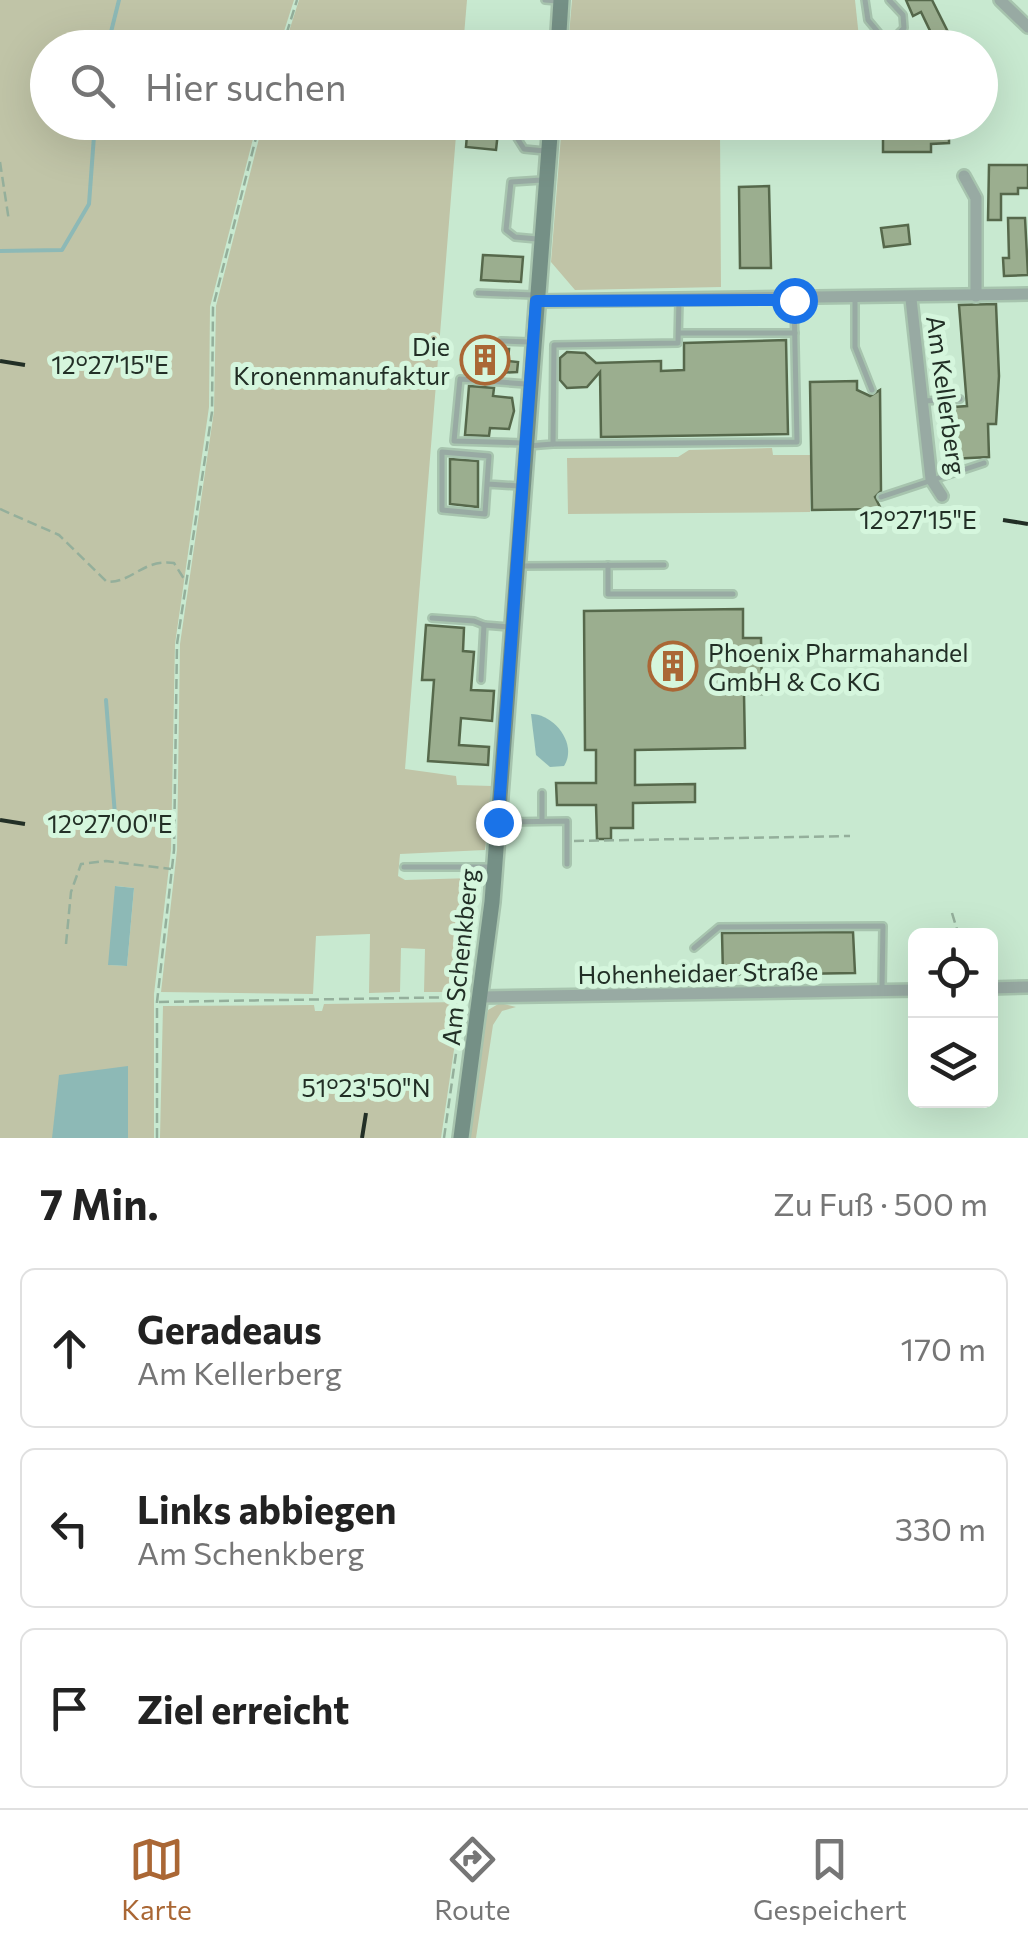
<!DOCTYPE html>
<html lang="de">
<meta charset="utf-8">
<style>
body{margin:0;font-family:Commissioner,sans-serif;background:#f6f6f6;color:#222}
.controls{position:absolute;right:30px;bottom:30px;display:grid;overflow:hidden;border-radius:15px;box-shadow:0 10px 40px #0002}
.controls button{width:90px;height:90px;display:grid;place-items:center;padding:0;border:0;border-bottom:2px solid #e0e0e0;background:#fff;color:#222;font:50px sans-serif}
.stop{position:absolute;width:30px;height:30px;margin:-22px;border:8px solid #1a73e8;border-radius:50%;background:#fff}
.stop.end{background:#1a73e8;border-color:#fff;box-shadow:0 2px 10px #0008}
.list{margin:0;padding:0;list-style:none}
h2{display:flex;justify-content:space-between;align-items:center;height:130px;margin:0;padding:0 40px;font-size:42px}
h2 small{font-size:32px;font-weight:400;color:#767676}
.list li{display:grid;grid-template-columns:65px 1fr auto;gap:30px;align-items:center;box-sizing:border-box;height:160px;margin:0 20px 20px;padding:0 20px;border:2px solid #e0e0e0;border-radius:15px}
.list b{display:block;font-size:38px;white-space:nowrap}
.list p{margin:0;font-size:32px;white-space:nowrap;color:#767676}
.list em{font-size:32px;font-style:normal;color:#767676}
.icon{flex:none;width:55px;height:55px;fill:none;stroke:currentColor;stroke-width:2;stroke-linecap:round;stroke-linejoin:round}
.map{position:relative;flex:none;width:1028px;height:1138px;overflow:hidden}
.search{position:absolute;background:#fff;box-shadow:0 10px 40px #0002;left:30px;right:30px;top:30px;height:110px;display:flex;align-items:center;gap:25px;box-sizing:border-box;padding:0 35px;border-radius:55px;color:#767676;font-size:38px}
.sheet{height:670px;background:#fff}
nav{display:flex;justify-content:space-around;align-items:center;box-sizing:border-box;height:140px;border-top:2px solid #e0e0e0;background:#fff;font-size:28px;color:#767676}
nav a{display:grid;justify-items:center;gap:5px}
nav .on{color:#aa6735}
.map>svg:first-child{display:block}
.green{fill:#c0c4a7;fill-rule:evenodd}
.water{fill:#8db9b6}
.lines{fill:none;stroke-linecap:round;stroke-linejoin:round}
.stream{stroke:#8db9b6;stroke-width:4}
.building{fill:#9bae8f;stroke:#56684b;stroke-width:2.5}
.service-casing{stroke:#a7c4ae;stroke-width:10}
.minor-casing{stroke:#a7c4ae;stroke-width:16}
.secondary-casing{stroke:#a7c4ae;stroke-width:20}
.path{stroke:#94af9b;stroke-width:2.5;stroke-dasharray:10 5;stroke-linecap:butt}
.service{stroke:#98aaa3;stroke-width:5}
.minor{stroke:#98aaa3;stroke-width:11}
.secondary{stroke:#759086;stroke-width:15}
.route{stroke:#1a73e8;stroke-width:12}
.ticks{fill:none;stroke:#222f26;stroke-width:4}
.labels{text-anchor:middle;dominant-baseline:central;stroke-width:10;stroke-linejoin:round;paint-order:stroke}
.poi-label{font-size:25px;fill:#222f26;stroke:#d5f6dd;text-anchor:end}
.street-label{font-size:25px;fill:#222f26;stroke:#d5f6dd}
.ticks-label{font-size:25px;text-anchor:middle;fill:#222f26;stroke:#d5f6dd;stroke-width:10;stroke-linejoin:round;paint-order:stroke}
</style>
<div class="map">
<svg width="1028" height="1138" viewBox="0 0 1028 1138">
<rect width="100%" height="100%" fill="#c8e9d0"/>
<g class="green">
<path d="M0 0H294L279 47 48 48V122L257 123 210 307 209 407 175 644 171 850 154 994V1138H0ZM116 886 134 888 127 966 109 965Z"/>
<path d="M299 0H467L463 47H284Z"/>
<path d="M572 0H855L860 47H568Z"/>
<path d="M263 123H457L405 769 456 776 457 785 492 786 485 850 400 854 398 876 405 880 472 878 462 992H424L425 949 401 948 400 992 369 993 370 934 316 936 313 994 161 992 177 850 180 644 214 411 216 306Z"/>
<path d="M562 123 868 122 869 127 720 131 721 287 575 290 551 262Z"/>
<path d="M772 448 773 455H811L810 512 568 514 567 458 678 457 689 450Z"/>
<path d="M461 1002 441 1138H160L163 1006 314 1005 315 1011H322L324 1004Z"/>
<path d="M500 1003 516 1007 502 1011 493 1025 476 1138H467L485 1019 488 1010Z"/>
</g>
<g class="water">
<path d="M531 714C554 714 578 744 564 766L550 767 536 755Z"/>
<path d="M115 886 134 888 127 966 108 965Z"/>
<path d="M128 1066V1138H52L59 1075Z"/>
</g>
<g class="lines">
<g class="stream">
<path d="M107 48 119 0"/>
<path d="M0 251 62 250 89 204 95 122"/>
<path d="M106 700 115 815"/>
</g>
</g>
<g class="building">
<path d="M906 0H932L948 32 934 39 921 12 913 16Z"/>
<path d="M468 122H492V131L498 132 496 150 466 147Z"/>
<path d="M883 122H949V143L931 144V152H883Z"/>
<path d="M989 165H1028V188H1018V194H1001V220H988Z"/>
<path d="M769 186 771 268H740L739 187Z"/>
<path d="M1008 218H1025L1028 275 1004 276 1003 258H1009Z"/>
<path d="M908 225 910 244 884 247 881 228Z"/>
<path d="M483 255 523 257 521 282 481 280Z"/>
<path d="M996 304 999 376 996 424H988L989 457 950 459 954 407 967 406 959 305Z"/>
<path d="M786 340 788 434 601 437 600 372 587 387 567 388 560 380V358L567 352 585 353 596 363 661 361V371L684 370V343Z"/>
<path d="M500 349H509L508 361 518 362 517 372 479 374 480 359 499 360Z"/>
<path d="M857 381V390L870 396 880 390 881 491 875 497 881 509 812 510 810 382Z"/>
<path d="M469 386 494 388 493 396 512 398 514 411 509 429 490 428 489 436 465 435Z"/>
<path d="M450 459 478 461V507L450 504Z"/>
<path d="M743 609V638H761L762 694H744L745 748 635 750V785L695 784V802L633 803V828H611V839H597L596 805H557L556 783H596V750H585L584 611Z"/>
<path d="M426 625 464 628 463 651 474 652 471 690 494 691 492 721 461 718 459 745 489 747 488 765 428 761 434 680H422Z"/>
<path d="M853 932 855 973 723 975 722 933Z"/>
</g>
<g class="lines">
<g class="service-casing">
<g id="service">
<path d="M545 0 558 1"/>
<path d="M865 0 868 20 883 38 897 35 904 28 903 15 889 0"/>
<path d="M507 122 524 149 545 151"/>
<path d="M537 239 515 237 506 230 511 182 542 180"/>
<path d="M478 293 533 295"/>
<path d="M855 299V347L872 390"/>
<path d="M679 333H795"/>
<path d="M501 341 530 342"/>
<path d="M924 401 960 399"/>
<path d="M523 443 454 441 460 379 526 384"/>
<path d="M553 444 797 442 794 300"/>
<path d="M528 446 553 444 554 345 678 343 679 300"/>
<path d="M487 484 489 456 442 452V510L485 514 487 484 519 486"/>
<path d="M881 497 984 463"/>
<path d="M608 565V594H733"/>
<path d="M520 566 664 565"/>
<path d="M432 618 474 621 484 625"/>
<path d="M481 680 484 625 509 627"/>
<path d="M542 793V821"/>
<path d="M501 822 567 821V864"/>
<path d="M404 867H491"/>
<path d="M694 948 719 927 883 926 882 987"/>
</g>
</g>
<g class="minor-casing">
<g id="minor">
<path d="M1000 0 1028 27"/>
<path d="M964 176 976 198V296"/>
<path d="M911 299 931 479 942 496"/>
<path d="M536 301 1028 294"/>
<path d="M990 988 1028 987"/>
<path d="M482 997 916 990"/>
</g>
</g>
<g class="secondary-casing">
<g id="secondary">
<path d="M558 48 561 0"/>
<path d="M461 1138 492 902 551 122"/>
</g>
</g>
<g class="path">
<path d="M282 48 297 0"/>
<path d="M0 162 9 221"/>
<path d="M0 509 59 535 107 582C134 582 142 559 174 563L186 582"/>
<path d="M574 841 850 836"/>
<path d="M952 913 959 936"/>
<path d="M66 944 71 892 81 864 106 861 171 869"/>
<path d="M159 1002 466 997"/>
<path d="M157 1138V1002L174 850 177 644 212 412 213 307 260 122"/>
<path d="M444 1138 464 997 475 873"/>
</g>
<use href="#service" class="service"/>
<use href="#minor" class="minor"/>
<use href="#secondary" class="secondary"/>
</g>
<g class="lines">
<path class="route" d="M498 822 536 301 794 300"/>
</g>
<path class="ticks" d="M0 361 25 365M1003 520 1028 524M0 820 25 824M362 1138 366 1113"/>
<defs>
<g id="building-ring" transform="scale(2.5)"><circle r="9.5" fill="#d5f6dd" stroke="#aa6735" stroke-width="1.5"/><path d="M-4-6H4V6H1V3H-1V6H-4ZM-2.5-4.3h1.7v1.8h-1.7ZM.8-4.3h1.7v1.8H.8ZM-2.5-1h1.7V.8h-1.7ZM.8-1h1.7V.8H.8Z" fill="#aa6735"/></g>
</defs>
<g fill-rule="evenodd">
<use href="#building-ring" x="485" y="360"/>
<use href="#building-ring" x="673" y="666"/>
</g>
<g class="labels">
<g class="poi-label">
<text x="450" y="346">Die<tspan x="450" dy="29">Kronenmanufaktur</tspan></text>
<text x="708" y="652" text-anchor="start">Phoenix Pharmahandel<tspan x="708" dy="29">GmbH &amp; Co KG</tspan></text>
</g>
<g class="street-label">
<text transform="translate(947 395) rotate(82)">Am Kellerberg</text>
<text transform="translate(459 957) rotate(-84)">Am Schenkberg</text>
<text transform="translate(698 972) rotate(-1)">Hohenheidaer Straße</text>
</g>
</g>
<g class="ticks-label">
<text x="110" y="374">12°27'15"E</text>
<text x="918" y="529">12°27'15"E</text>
<text x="110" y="833">12°27'00"E</text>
<text x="366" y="1097">51°23'50"N</text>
</g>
</svg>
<div class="controls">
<button><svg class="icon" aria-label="locate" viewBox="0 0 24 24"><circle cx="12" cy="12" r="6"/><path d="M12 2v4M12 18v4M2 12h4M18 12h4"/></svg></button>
<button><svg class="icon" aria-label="layers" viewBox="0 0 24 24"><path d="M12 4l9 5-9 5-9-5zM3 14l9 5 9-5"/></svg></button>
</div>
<div class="stop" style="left:794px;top:300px"></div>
<div class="stop end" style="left:498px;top:822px"></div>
<div class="search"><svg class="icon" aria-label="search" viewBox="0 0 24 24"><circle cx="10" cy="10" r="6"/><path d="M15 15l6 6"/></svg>Hier suchen</div>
</div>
<section class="sheet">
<h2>7 Min.<small>Zu Fuß · 500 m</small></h2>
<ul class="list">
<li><svg class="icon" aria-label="ahead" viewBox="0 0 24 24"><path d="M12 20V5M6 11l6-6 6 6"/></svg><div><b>Geradeaus</b><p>Am Kellerberg</p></div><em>170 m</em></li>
<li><svg class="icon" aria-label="left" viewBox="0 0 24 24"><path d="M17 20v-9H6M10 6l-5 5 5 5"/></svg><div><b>Links abbiegen</b><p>Am Schenkberg</p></div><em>330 m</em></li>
<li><svg class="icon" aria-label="arrive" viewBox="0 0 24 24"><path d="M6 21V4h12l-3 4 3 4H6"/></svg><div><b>Ziel erreicht</b></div></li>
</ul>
</section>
<nav>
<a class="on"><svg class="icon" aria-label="map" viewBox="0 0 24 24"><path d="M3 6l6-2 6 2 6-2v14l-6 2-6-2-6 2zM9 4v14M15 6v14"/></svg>Karte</a>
<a><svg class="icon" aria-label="directions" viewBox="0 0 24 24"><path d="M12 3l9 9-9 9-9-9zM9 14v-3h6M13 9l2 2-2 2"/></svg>Route</a>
<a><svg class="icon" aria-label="saved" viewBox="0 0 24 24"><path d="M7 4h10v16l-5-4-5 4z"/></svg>Gespeichert</a>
</nav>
